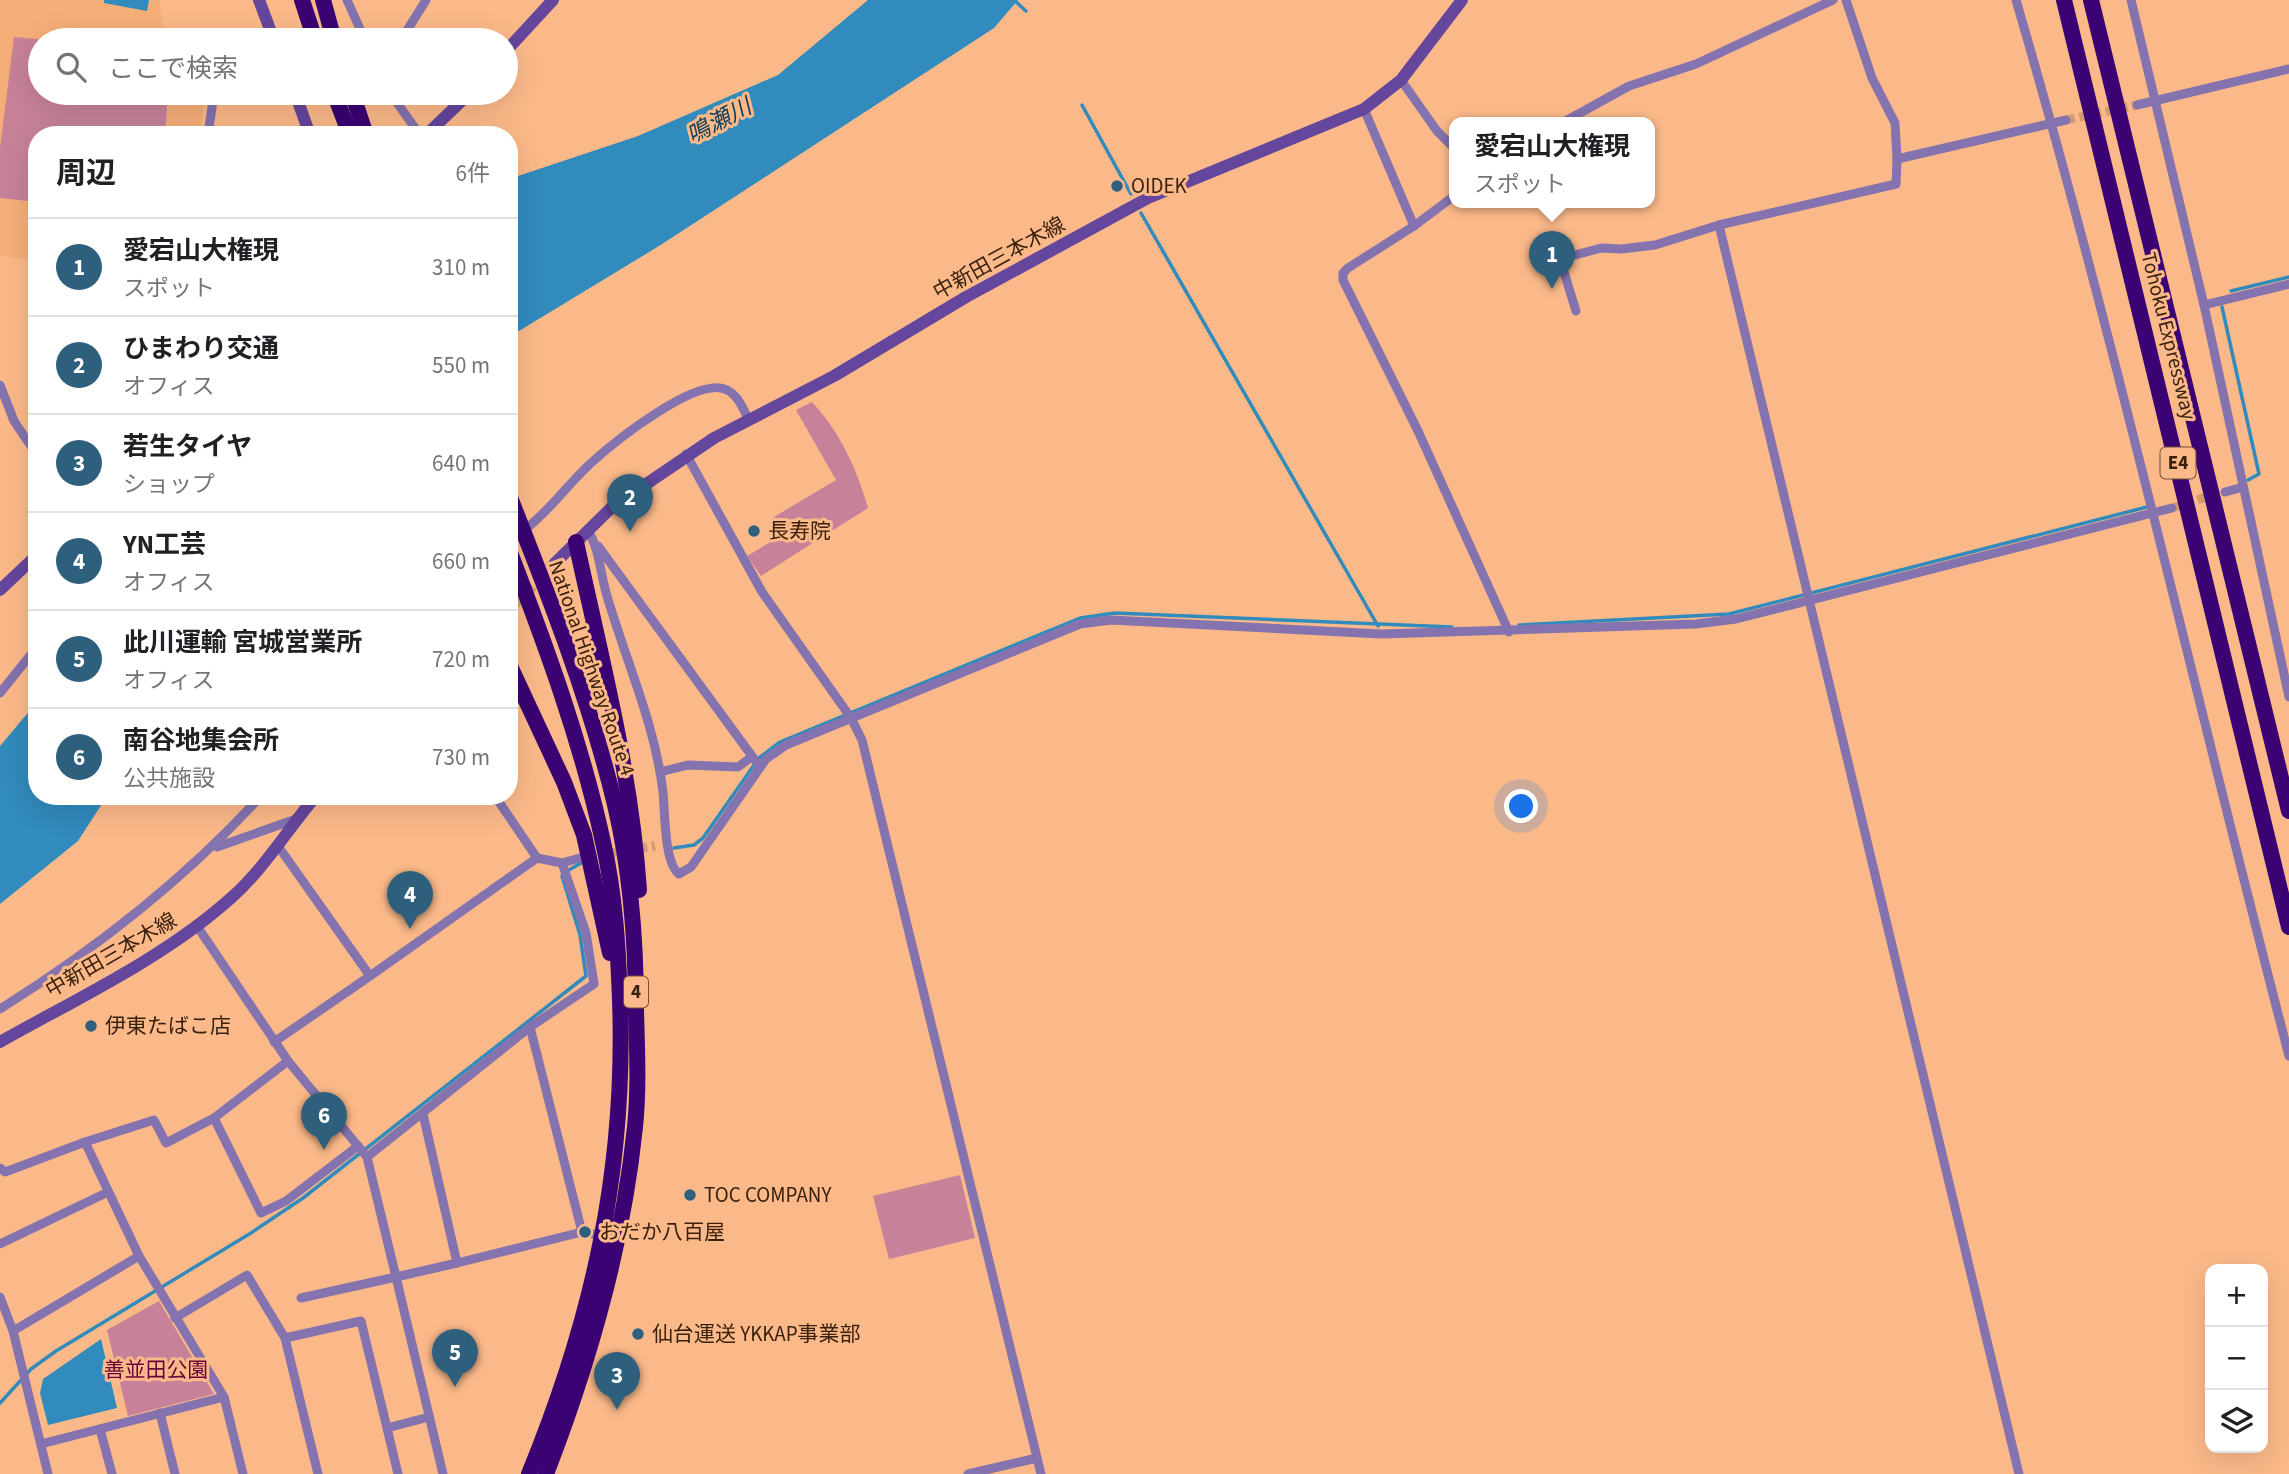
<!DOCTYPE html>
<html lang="ja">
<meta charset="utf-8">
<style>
body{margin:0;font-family:"Source Sans 3","Noto Sans JP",sans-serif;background:#f6f6f6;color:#202124}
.controls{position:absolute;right:21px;bottom:21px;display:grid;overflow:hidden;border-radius:14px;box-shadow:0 7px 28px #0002}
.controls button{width:63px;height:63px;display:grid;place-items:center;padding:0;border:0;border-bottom:2px solid #e0e0e0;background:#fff;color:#202124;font:35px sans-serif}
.you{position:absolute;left:1522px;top:807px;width:24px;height:24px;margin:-18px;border:5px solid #fff;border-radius:50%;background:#1a73e8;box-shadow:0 0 0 10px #1a73e833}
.badge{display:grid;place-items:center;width:46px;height:46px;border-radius:50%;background:#2e607d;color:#fff;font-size:23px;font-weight:700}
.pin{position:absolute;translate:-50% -58px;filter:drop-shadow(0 2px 4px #0008)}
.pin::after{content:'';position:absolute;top:37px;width:24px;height:21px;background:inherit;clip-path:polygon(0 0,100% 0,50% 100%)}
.popup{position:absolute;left:1449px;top:117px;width:206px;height:91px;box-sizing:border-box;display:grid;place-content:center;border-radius:14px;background:#fff;filter:drop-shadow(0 2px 5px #0005);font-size:23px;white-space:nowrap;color:#757577}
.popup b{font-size:26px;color:#202124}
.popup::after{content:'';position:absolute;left:50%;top:100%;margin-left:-14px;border:14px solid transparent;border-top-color:#fff}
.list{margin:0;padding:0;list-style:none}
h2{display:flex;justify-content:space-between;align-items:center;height:91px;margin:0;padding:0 28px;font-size:30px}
h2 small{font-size:23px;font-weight:400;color:#757577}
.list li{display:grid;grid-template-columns:46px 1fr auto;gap:21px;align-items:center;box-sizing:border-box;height:98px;padding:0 28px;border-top:2px solid #e0e0e0}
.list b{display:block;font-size:26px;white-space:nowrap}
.list p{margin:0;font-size:23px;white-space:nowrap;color:#757577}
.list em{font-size:23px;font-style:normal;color:#757577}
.icon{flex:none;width:38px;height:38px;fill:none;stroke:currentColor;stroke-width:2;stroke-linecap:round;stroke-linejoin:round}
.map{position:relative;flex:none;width:2289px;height:1474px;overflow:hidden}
.search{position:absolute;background:#fff;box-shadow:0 7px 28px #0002;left:28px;top:28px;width:490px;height:77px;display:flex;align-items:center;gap:18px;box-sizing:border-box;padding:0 24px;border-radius:38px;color:#757577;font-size:26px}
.panel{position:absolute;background:#fff;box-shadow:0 7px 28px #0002;left:28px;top:126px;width:490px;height:679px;border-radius:28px}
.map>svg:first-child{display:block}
.built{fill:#f6ae79}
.green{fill:#c7829a}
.water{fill:#318bbd}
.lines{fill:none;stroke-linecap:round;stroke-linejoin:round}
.stream{stroke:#318bbd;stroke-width:3.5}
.street-tunnel{stroke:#d49b70;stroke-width:9;stroke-dasharray:9 4.5;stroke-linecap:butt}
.secondary-tunnel{stroke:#d49b70;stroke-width:12;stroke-dasharray:12 6;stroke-linecap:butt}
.street{stroke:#8473ae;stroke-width:9}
.secondary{stroke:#65469d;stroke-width:12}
.highway{stroke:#3a0272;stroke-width:16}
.poi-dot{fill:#2e607d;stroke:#fbb989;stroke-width:2.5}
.labels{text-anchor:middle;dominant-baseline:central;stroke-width:6;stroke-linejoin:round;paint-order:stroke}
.shield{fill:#fbb989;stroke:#744f32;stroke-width:2}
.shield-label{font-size:19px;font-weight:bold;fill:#3a210d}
.poi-label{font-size:21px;fill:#3a210d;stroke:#fbb989;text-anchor:start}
.street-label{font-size:21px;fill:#3a210d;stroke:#fbb989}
.park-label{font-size:21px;fill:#6a043a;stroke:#fbb989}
.water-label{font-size:23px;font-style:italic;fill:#0f405b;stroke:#fbb989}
</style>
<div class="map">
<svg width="2289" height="1474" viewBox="0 0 2289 1474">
<rect width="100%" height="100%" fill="#fbb989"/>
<path class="built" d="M0 0H160L162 23 171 40H40V93H206L199 135H37V262L0 255Z"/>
<g class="green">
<path d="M14 37 47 40H40V93H168L165 135H37V202L0 198V148Z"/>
<path d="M812 402C840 432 857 469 868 508L761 576 747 556 784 534 774 517 836 480 796 410Z"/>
<path d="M960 1175 975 1238 889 1259 873 1196Z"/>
<path d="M159 1301 214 1394 128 1416 107 1330Z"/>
</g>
<g class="water">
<path d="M104 0H149L147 11 104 3Z"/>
<path d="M868 0H1018L994 28 659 246 509 337V179L638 136 778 75Z"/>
<path d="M37 702V796H107L78 841 0 904V746Z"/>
<path d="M101 1339 117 1408 48 1425 40 1393 43 1379Z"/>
</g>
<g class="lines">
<g class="stream">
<path d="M1014 0 1026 11"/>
<path d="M1082 105 1131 194"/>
<path d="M1141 213 1378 626"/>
<path d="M2231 291 2289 277"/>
<path d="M2222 307 2259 474 2248 480"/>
<path d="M1519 625 1729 614 2147 507"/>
<path d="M674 848 694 845 703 838 759 758 780 742 1080 618 1115 613 1452 627"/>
<path d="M569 870 581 863"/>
<path d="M0 1403 31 1369 56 1351 251 1233 303 1198 586 976 580 935 562 876"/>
</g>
<g class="street-tunnel">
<path d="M2066 120 2137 105"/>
<path d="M2172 508 2213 495"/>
<path d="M585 857 655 846"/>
</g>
<path class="secondary-tunnel" d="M511 607 555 563"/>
<g class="street">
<path d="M347 0 365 40"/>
<path d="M1846 0 1872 78 1895 123 1897 159"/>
<path d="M2016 0C2118 349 2197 704 2289 1056"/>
<path d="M2131 0 2204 305 2289 697"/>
<path d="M401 40 426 0"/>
<path d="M1401 80 1437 131 1454 148"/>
<path d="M390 93 420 135"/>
<path d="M2137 105 2289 69"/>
<path d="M1364 109 1414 226"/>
<path d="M1562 123 1629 86 1696 64 1833 0"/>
<path d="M208 135 214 93"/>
<path d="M1454 196 1414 226 1348 268 1343 273V280L1418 431 1509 632"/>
<path d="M1719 225 2019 1474"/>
<path d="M2204 305 2289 284"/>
<path d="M1576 311 1560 259 1601 248 1621 249 1655 245 1719 225 1896 184 1897 159 2066 120"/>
<path d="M0 385 14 421 37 455"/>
<path d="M686 454 762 592 851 718 862 740 1041 1474"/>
<path d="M2225 492 2243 487"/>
<path d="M588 530C600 551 600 573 607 596 626 661 655 724 663 792 665 811 664 863 679 874L691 867 766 759 786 745 1080 624 1111 620 1381 634 1696 624 1736 619 2172 508"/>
<path d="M523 531C549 512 567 485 591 463 613 443 698 374 727 390 738 395 743 409 749 420"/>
<path d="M598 546 760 767"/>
<path d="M0 693 37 647"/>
<path d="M660 772 688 765 738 767 750 758"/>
<path d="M495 796 537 858"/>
<path d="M278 846 370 976 537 858 562 863 586 933 594 984 530 1027 367 1157 396 1277 457 1263 423 1114"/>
<path d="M217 847 296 819"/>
<path d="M562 863 580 858"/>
<path d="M197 926 288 1061 367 1157"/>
<path d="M0 1009C96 949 184 880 261 796"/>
<path d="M530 1027 582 1232"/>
<path d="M274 1042 370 976"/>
<path d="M214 1118 288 1061"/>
<path d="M0 1168 5 1172 85 1142"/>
<path d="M0 1244 108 1192"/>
<path d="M457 1263 582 1232 604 1236"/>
<path d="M0 1297 13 1331 48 1474"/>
<path d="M301 1298 396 1277 443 1474"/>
<path d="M175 1318 247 1275 285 1338 361 1321 387 1428 429 1417"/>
<path d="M13 1331 139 1256"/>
<path d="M285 1338 318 1474"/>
<path d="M160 1413 175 1474"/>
<path d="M387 1428 398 1474"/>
<path d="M100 1429 112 1474"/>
<path d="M41 1444 224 1397"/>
<path d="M243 1474 224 1397 139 1256 85 1142 154 1120 166 1143 214 1118 261 1213 286 1201 358 1146"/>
<path d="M968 1474 1037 1458"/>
</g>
<g class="secondary">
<path d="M259 0 274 40"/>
<path d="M506 51 553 0"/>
<path d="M295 93 310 135"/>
<path d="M426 135 470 93"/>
<path d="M555 563 611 508 714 438 834 376 966 297 1148 198 1364 109 1401 80 1462 0"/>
<path d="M0 590 37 555"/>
<path d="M509 609 511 607"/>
<path d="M0 1042C78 998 164 958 231 898 264 869 287 830 316 796"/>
</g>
<g class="highway">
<path d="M302 0 315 40"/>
<path d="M323 0 334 40"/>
<path d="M2064 0 2289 927"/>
<path d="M2091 0 2289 811"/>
<path d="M334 93 350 135"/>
<path d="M352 93 366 135"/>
<path d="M509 495C549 596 590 700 615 805 631 872 636 942 636 1010 637 1049 639 1088 635 1127 623 1245 589 1363 546 1474"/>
<path d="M576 542C601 658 631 771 639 890"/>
<path d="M509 550C546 646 581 741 603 842 615 894 618 947 620 1000 626 1169 593 1318 529 1474"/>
<path d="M509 664 564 782 584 835 610 953"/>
</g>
</g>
<g class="poi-dot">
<circle cx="1117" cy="186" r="7"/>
<circle cx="754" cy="531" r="7"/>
<circle cx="91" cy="1026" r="7"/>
<circle cx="690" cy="1195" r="7"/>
<circle cx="585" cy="1232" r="7"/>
<circle cx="638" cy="1334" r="7"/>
</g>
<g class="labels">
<g class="shield">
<rect x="2160.5" y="447.5" width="35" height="31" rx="5"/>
<rect x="624" y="976.5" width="24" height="31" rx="5"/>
</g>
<g class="shield-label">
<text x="2178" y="463">E4</text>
<text x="636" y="992">4</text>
</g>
<g class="poi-label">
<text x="1131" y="186">OIDEK</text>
<text x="768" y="531">長寿院</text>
<text x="105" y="1026">伊東たばこ店</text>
<text x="704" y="1195">TOC COMPANY</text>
<text x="599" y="1232">おだか八百屋</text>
<text x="652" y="1334">仙台運送 YKKAP事業部</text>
</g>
<g class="street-label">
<text transform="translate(999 258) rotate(-29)">中新田三本木線</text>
<text transform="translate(2169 336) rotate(76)">Tohoku Expressway</text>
<text transform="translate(592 668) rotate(71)">National Highway Route 4</text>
<text transform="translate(111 955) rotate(-30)">中新田三本木線</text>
</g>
<g class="park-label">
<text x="156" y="1370">善並田公園</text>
</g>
<g class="water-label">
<text transform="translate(719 121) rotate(-28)">鳴瀬川</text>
</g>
</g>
</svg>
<div class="controls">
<button>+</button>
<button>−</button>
<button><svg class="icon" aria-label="layers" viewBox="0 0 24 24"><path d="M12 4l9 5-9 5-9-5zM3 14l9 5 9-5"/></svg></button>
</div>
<div class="you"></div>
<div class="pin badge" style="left:1552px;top:289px">1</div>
<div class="popup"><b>愛宕山大権現</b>スポット</div>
<div class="pin badge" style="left:630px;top:532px">2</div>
<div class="pin badge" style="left:617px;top:1410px">3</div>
<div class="pin badge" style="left:410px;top:929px">4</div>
<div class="pin badge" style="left:455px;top:1387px">5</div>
<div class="pin badge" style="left:324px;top:1150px">6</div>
<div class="search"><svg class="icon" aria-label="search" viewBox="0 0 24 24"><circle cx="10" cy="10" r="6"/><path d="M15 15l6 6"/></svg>ここで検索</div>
<section class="panel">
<h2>周辺<small>6件</small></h2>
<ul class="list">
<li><span class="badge">1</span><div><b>愛宕山大権現</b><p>スポット</p></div><em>310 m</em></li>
<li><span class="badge">2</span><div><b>ひまわり交通</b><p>オフィス</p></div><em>550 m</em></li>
<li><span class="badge">3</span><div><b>若生タイヤ</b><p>ショップ</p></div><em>640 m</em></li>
<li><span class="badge">4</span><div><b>YN工芸</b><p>オフィス</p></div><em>660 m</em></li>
<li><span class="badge">5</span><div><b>此川運輸 宮城営業所</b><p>オフィス</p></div><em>720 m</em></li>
<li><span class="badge">6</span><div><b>南谷地集会所</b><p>公共施設</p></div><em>730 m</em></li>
</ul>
</section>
</div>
